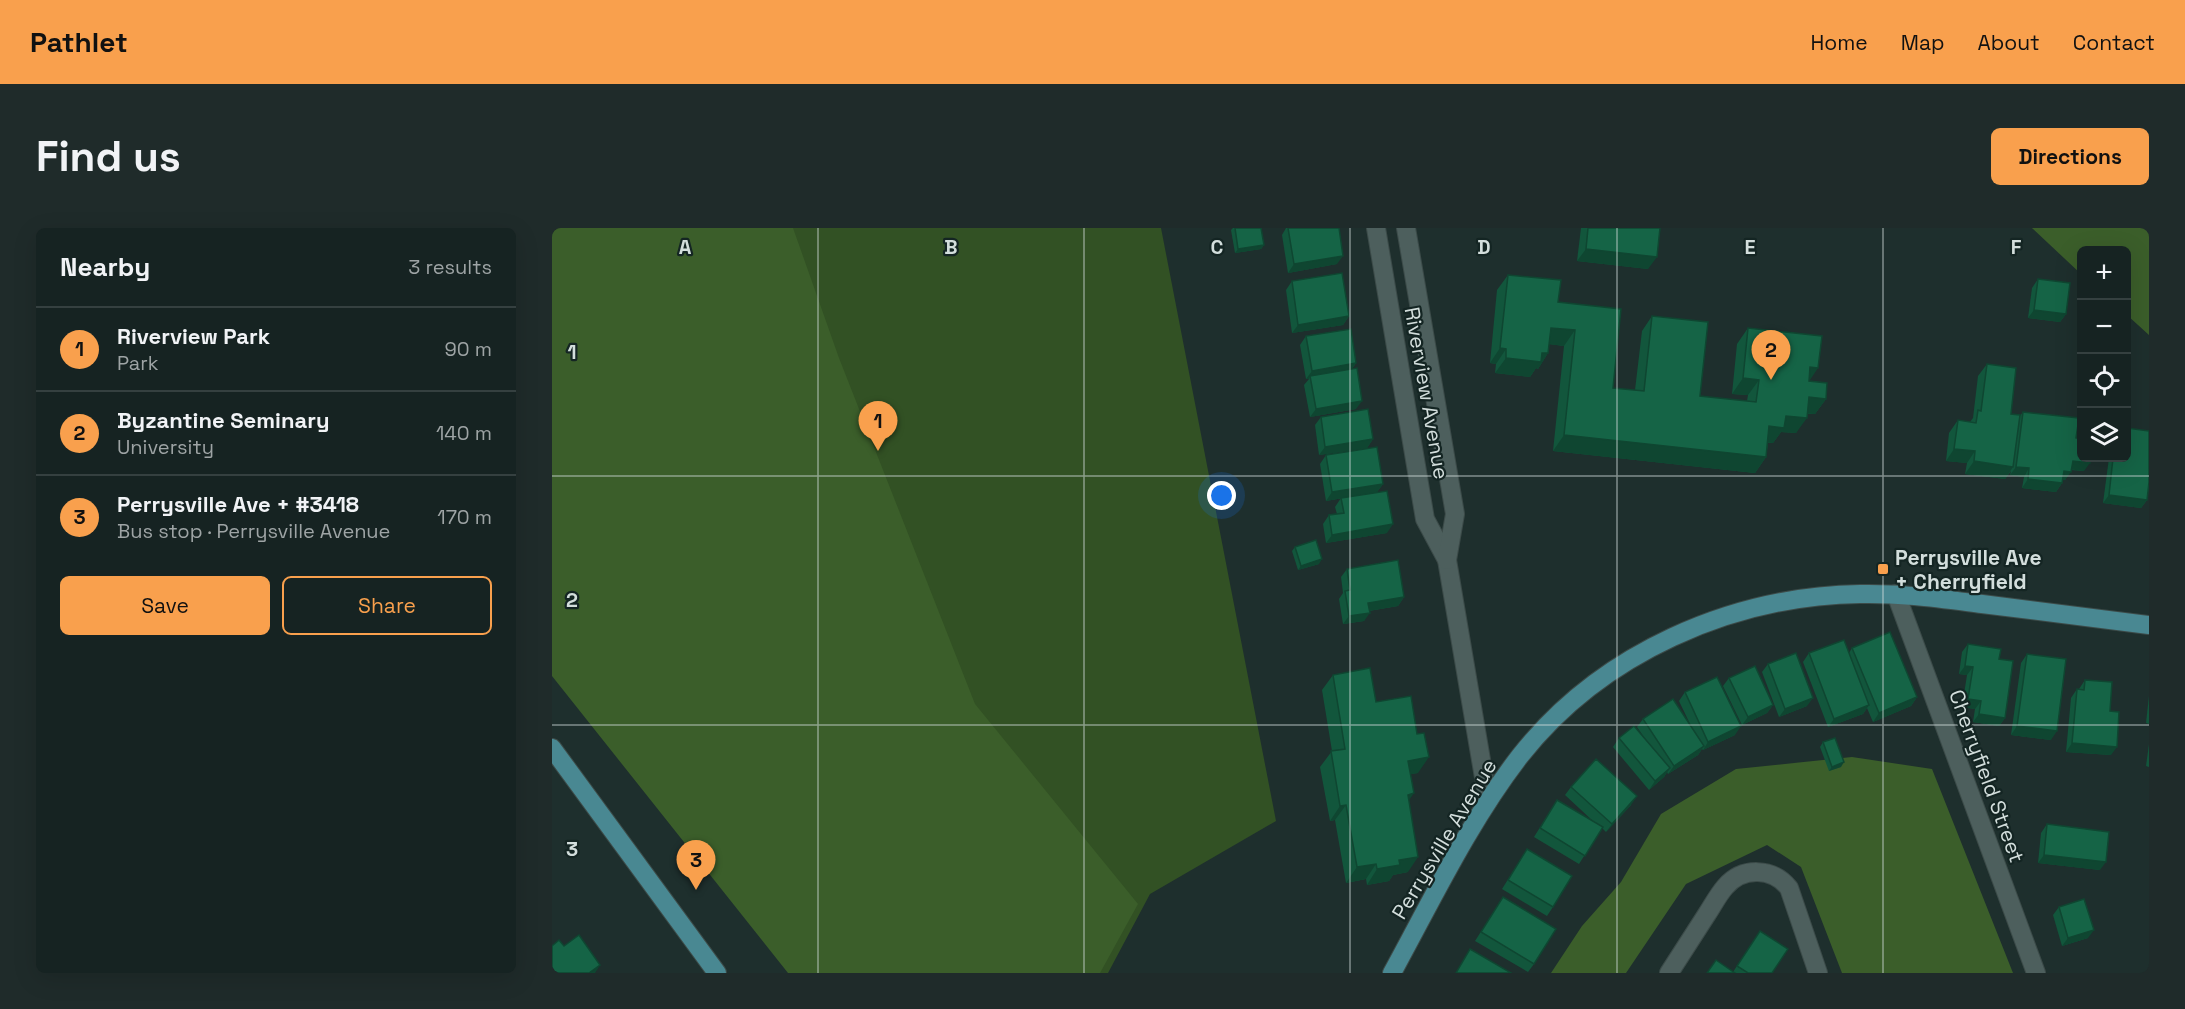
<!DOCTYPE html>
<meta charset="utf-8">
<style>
body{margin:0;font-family:"Space Grotesk",sans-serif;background:#1f2b2a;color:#f1f3f6}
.controls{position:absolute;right:18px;top:18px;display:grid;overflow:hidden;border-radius:9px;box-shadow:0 6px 24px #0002}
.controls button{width:54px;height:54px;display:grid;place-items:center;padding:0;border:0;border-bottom:2px solid #354040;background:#162322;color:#f1f3f6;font:30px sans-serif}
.you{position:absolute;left:670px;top:268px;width:21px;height:21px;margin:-15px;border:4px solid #fff;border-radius:50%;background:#1a73e8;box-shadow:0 0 0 9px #1a73e833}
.badge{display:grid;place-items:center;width:39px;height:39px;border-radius:50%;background:#f9a04d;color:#111;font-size:20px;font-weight:700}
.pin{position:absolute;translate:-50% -50px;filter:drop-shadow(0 2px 3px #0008)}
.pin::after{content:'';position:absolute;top:32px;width:21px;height:18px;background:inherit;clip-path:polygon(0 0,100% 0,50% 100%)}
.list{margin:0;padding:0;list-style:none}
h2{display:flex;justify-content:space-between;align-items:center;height:78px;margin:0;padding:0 24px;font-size:26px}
h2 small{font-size:20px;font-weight:400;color:#9ea4a5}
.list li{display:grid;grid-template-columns:39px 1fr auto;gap:18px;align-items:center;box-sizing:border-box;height:84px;padding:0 24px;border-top:2px solid #354040}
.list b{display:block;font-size:22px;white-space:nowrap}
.list p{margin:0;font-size:20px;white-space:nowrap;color:#9ea4a5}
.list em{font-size:20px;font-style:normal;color:#9ea4a5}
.actions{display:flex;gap:12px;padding:18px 24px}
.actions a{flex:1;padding:14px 0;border:2px solid #f9a04d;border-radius:9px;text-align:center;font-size:21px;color:#f9a04d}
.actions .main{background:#f9a04d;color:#111}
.icon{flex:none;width:33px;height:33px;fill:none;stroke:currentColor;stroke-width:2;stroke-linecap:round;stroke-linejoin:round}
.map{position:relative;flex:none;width:1597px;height:745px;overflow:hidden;border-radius:9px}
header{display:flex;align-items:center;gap:36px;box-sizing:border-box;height:84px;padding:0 30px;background:#f9a04d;color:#111}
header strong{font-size:28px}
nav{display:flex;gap:33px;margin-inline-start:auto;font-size:21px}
.intro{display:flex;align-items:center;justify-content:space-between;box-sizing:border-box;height:144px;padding:0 36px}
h1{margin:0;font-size:42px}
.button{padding:15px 27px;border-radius:9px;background:#f9a04d;color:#111;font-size:21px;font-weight:700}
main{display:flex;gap:36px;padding:0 36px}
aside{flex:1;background:#162322;border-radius:9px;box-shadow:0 6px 24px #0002}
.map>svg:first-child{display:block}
.green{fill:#325124}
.forest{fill:#3b5e2a}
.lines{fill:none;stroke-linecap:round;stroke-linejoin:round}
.street-casing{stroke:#3c4b49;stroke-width:20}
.primary-casing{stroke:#3c4b49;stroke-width:20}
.street{stroke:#4d5f5d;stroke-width:18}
.primary{stroke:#498892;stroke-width:18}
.wall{fill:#12563c}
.shaded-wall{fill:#0f4631}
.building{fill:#156446;stroke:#0f4631;stroke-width:1.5}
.grid{fill:none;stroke:#d3dedc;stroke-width:1.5;stroke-opacity:0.55}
.poi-dot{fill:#f9a04d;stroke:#142523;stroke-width:2}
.labels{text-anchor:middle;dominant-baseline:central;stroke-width:4.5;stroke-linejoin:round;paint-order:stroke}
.street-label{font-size:21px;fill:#d3dedc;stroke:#142523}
.poi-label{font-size:21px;font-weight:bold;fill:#d3dedc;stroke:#142523;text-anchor:start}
.grid-label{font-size:20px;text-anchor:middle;font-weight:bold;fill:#d3dedc;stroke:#142523;stroke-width:4.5;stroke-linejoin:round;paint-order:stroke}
</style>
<header>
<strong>Pathlet</strong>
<nav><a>Home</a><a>Map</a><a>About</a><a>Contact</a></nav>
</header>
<div class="intro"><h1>Find us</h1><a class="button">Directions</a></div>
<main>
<aside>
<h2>Nearby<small>3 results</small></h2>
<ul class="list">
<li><span class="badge">1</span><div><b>Riverview Park</b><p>Park</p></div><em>90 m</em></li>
<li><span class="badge">2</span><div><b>Byzantine Seminary</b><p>University</p></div><em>140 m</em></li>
<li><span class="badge">3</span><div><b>Perrysville Ave + #3418</b><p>Bus stop · Perrysville Avenue</p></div><em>170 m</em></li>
</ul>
<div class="actions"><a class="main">Save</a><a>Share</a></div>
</aside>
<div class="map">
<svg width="1597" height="745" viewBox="0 0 1597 745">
<rect width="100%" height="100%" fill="#1e2f2d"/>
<path class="green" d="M0 0H609L724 593 598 666 556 745H240Z"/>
<g class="forest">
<path d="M0 0H241L287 130 423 476 586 676 548 745H236L0 448Z"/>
<path d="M1480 0H1597V107L1575 87 1574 22H1530L1529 46Z"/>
<path d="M1300 529 1380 541 1461 745H1290L1249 639 1215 617 1134 656 1074 745H999L1030 698 1069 654 1109 586 1184 541Z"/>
</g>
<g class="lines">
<g class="street-casing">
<g id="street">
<path d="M824 0 873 291 895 332 936 573"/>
<path d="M854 0 903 286 895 332"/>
<path d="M1344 366 1484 745"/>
<path d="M1117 745C1130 725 1142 706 1155 686 1161 677 1166 667 1173 659 1191 638 1221 640 1237 660L1266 745"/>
</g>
</g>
<g class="primary-casing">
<g id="primary">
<path d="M0 520 165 745"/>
<path d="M840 745C880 672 917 594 968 528 1049 425 1180 368 1308 366 1349 365 1390 371 1430 376 1485 383 1541 390 1597 397"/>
</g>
</g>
<use href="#street" class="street"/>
<use href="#primary" class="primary"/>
</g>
<g class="wall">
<path d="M681 0H709L712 17 709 21 683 25 679 2Z"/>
<path d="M734 0H787L785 36 736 45 730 7Z"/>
<path d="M1029 0H1108L1096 41 1025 33Z"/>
<path d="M956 47 1006 74 1061 160 1083 162 1090 103 1100 88 1148 168 1195 173 1196 167 1180 166 1185 116 1196 100 1257 153 1274 171 1263 186H1255L1244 205 1229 204 1221 215H1216L1214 229 1203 245 1001 223 1012 118 997 116 996 125 986 141 984 140 978 149 943 145 944 136 938 135 945 62Z"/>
<path d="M1486 51 1514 86 1508 94 1476 90 1480 60Z"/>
<path d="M740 53 797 88 791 97 740 105 734 62Z"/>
<path d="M754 108 804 135 800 141 804 181 758 189 752 157 757 151H754L748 117Z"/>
<path d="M1435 136 1459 186 1468 188 1471 184 1524 210 1532 243 1519 242 1513 252H1510V255L1504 264 1470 260 1472 249 1458 247 1459 243 1453 251 1413 246 1415 235 1394 233 1397 205 1406 192 1418 194 1421 190 1426 148Z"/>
<path d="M769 189 821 211 815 220 767 227 763 197Z"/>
<path d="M774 227 831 256 825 264 774 273 768 236Z"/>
<path d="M1557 230H1575L1595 272 1589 280 1551 275Z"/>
<path d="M789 270 835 305 774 315 771 296 777 287 785 286 783 279Z"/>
<path d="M743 319 767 336 746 342 740 323Z"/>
<path d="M795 341 852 369 846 378 817 383 812 393 791 396 787 371 791 365 789 349Z"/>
<path d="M1416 416 1447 431 1453 490 1447 498 1421 494 1423 481 1410 479 1415 447 1407 446 1410 424Z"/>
<path d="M1300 420 1365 469 1359 478 1321 494 1315 480 1311 486 1276 499 1251 434 1257 425H1297Z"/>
<path d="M1475 426 1499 512 1459 507 1469 435Z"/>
<path d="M1216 436 1255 478 1227 489 1210 444Z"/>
<path d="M781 447 824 474 865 506 866 545 858 546 857 573 856 644 841 647 837 653 815 657 814 651 794 655 783 592 778 593 768 539 780 523 770 462Z"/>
<path d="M1177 450 1221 477 1215 485 1190 497 1171 458Z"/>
<path d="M1533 452 1559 527 1514 524 1519 470 1525 461H1527Z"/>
<path d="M1133 464 1183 507 1151 522 1150 521 1146 527 1116 546 1115 544 1112 549 1097 562 1061 519 1067 510 1094 512 1085 499 1091 491 1139 498 1127 473Z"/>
<path d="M1597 468V496L1594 495Z"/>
<path d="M1271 514 1289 539 1277 543 1268 519Z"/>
<path d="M1597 516V539L1594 538Z"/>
<path d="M1019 559 1079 577 1054 604 1050 600 1027 636 982 609 1005 572 1042 594 1013 567Z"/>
<path d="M1495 596 1548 642 1486 635 1489 605Z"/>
<path d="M975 621 1001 679 995 688 950 661Z"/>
<path d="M951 669 982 736 976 744 923 713Z"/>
<path d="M1507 679 1536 710 1510 718 1501 687Z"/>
<path d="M1208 703 1220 745H1155L1181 744Z"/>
</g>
<g class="shaded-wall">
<path d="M712 17 709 21 683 25 686 21Z"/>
<path d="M1034 21 1105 29 1096 41 1025 33Z"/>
<path d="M791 28 785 36 736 45 742 36Z"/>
<path d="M1482 82 1514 86 1508 94 1476 90Z"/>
<path d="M797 88 791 97 740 105 746 97Z"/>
<path d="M999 100 1023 102 1012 118 988 115Z"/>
<path d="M948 120 954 121 944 136 938 135Z"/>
<path d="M990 125H996L986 141 984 140 978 149 943 145 954 130Z"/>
<path d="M804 135 798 144 758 148 757 151H754L760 143Z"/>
<path d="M1258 139 1266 140 1256 155Z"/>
<path d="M1191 150 1207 152 1196 167 1180 166Z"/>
<path d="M1257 169 1274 171 1263 186 1246 185Z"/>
<path d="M810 173 804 181 758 189 764 181Z"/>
<path d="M1234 188 1255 190 1244 205 1229 204 1221 215 1206 214 1217 198Z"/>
<path d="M1012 207 1214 229 1203 245 1001 223Z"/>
<path d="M821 211 815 220 767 227 773 219Z"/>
<path d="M1402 221 1423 223 1415 235 1394 233Z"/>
<path d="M1422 233 1461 239 1453 251 1413 246Z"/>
<path d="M1521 233 1538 235 1532 243 1515 241Z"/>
<path d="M1464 239 1477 240 1472 249 1458 247Z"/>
<path d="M1512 243 1519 244 1513 252 1506 251Z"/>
<path d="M1476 251 1510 255 1504 264 1470 260Z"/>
<path d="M831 256 825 264 774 273 780 264Z"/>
<path d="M1557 267 1595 272 1589 280 1551 275Z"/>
<path d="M841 296 835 305 774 315 780 307Z"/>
<path d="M770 331 767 336 746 342 749 338Z"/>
<path d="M852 369 846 378 810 384 816 375Z"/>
<path d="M818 385 812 393 791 396 797 388Z"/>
<path d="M1413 438 1421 439 1415 447 1407 446Z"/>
<path d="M1365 469 1359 478 1321 494 1327 485Z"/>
<path d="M1261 470 1255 478 1227 489 1233 481Z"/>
<path d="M1416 471 1429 473 1423 481 1410 479Z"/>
<path d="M1221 477 1215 485 1190 497 1196 489Z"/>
<path d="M1317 477 1311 486 1276 499 1282 491Z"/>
<path d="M1427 486 1453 490 1447 498 1421 494Z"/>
<path d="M1189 498 1183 507 1151 522 1156 514Z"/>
<path d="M1465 498 1505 503 1499 512 1459 507Z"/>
<path d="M1520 515 1565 519 1559 527 1514 524Z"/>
<path d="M1152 518 1146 527 1116 546 1122 538Z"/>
<path d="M877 529 866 545 845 548 856 533Z"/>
<path d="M1292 534 1289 539 1277 543 1280 539Z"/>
<path d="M1118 540 1112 549 1097 562 1103 553Z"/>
<path d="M862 565 851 581 856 567Z"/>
<path d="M1085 568 1079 577 1054 604 1060 596Z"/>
<path d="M794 577 783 592 778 593 788 578Z"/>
<path d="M1492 627 1554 634 1548 642 1486 635Z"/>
<path d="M866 629 856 644 841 647 837 653 815 657 825 641 847 632Z"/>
<path d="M824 636 814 651 794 655 805 639Z"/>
<path d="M1542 702 1536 710 1510 718 1516 710Z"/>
<path d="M48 737 43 745H37Z"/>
</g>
<g class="building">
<path d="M683 0H709L712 17 686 21Z"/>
<path d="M736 0H787L791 28 742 36Z"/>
<path d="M1036 0H1108L1105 29 1034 21Z"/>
<path d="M790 45 797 88 746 97 740 53Z"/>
<path d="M956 47 1009 52 1006 74 1069 81 1061 160 1092 163 1100 88 1156 94 1148 168 1204 174 1207 152 1191 150 1196 100 1270 108 1266 140 1258 139 1257 153 1275 155 1274 171 1257 169 1255 190 1234 188 1232 200 1217 198 1214 229 1012 207 1023 102 999 100 996 125H990L989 134 954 130V121L948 120Z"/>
<path d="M1486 51 1518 55 1514 86 1482 82Z"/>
<path d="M799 101 804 135 760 143 754 108Z"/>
<path d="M1435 136 1464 140 1459 186 1468 187 1461 239 1422 233 1423 223 1402 221 1406 192 1424 195 1426 182 1429 183Z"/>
<path d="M805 140 810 173 764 181 758 148Z"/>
<path d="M816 181 821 211 773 219 769 189Z"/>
<path d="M1471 184 1527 190 1524 210 1530 211V230H1538V235L1521 233 1519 244 1512 243 1510 255 1476 251 1477 240 1464 239Z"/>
<path d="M1575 200 1597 203V254L1595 272 1557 267 1561 230H1575Z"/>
<path d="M825 219 831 256 780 264 774 227Z"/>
<path d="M835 263 841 296 780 307 777 287 792 285 789 270Z"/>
<path d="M764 312 770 331 749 338 743 319Z"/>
<path d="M846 332 852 369 816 375 818 385 797 388 793 363 798 362 795 341Z"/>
<path d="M1338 404 1365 469 1327 485 1300 420Z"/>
<path d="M1292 412 1317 477 1282 491 1257 425Z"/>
<path d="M1416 416 1449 421 1447 431 1461 433 1453 490 1427 486 1429 473 1416 471 1421 439 1413 438Z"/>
<path d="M1244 425 1261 470 1233 481 1216 436Z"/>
<path d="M1475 426 1514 431 1505 503 1465 498Z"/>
<path d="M1203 438 1221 477 1196 489 1177 450Z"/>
<path d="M818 440 824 474 859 468 865 506 872 505 877 529 856 533 862 565 856 567 866 629 847 632 848 637 825 641 824 636 805 639 794 577 788 578 779 523 793 521 781 447Z"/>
<path d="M1165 449 1189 498 1156 514 1133 464Z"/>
<path d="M1533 452 1560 454 1558 483 1567 484 1565 519 1520 515 1525 461 1532 462Z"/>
<path d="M1121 471 1152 518 1122 538 1091 491Z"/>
<path d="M1082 498 1118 540 1103 553 1067 510Z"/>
<path d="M1283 510 1292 534 1280 539 1271 514Z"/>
<path d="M1044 531 1085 568 1060 596 1019 559Z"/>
<path d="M1005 572 1051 599 1033 628 988 600Z"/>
<path d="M1495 596 1557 604 1554 634 1492 627Z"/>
<path d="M975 621 1020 648 1001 679 956 652Z"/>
<path d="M951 669 1004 701 982 736 929 704Z"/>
<path d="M1532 671 1542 702 1516 710 1507 679Z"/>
<path d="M1208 703 1236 721 1220 745H1196L1185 738Z"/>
<path d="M27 707 48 737 37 745H0V718L7 712 12 718Z"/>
<path d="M918 721 959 745H904Z"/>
<path d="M1164 732 1183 745H1155Z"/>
</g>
<path class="grid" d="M266 0V745M532 0V745M798 0V745M1065 0V745M1331 0V745M0 248H1597M0 497H1597"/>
<rect class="poi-dot" x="1325" y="335" width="12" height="12" rx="3"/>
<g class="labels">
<g class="street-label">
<text transform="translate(875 165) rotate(80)">Riverview Avenue</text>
<text transform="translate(1435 548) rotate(70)">Cherryfield Street</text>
<text transform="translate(892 611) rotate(-59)">Perrysville Avenue</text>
</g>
<g class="poi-label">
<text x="1343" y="329">Perrysville Ave<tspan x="1343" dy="24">+ Cherryfield</tspan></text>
</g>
</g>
<g class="grid-label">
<text x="133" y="26">A</text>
<text x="399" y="26">B</text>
<text x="665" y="26">C</text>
<text x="932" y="26">D</text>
<text x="1198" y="26">E</text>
<text x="1464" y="26">F</text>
<text x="20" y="131">1</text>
<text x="20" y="379">2</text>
<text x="20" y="628">3</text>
</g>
</svg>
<div class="controls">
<button>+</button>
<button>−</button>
<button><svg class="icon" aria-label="locate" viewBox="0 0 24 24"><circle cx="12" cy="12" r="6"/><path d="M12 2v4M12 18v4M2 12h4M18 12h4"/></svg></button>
<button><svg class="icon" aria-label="layers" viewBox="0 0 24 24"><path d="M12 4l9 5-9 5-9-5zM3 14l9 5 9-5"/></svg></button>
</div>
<div class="you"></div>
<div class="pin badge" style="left:326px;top:223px">1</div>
<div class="pin badge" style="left:1219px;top:152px">2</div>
<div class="pin badge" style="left:144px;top:662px">3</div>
</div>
</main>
